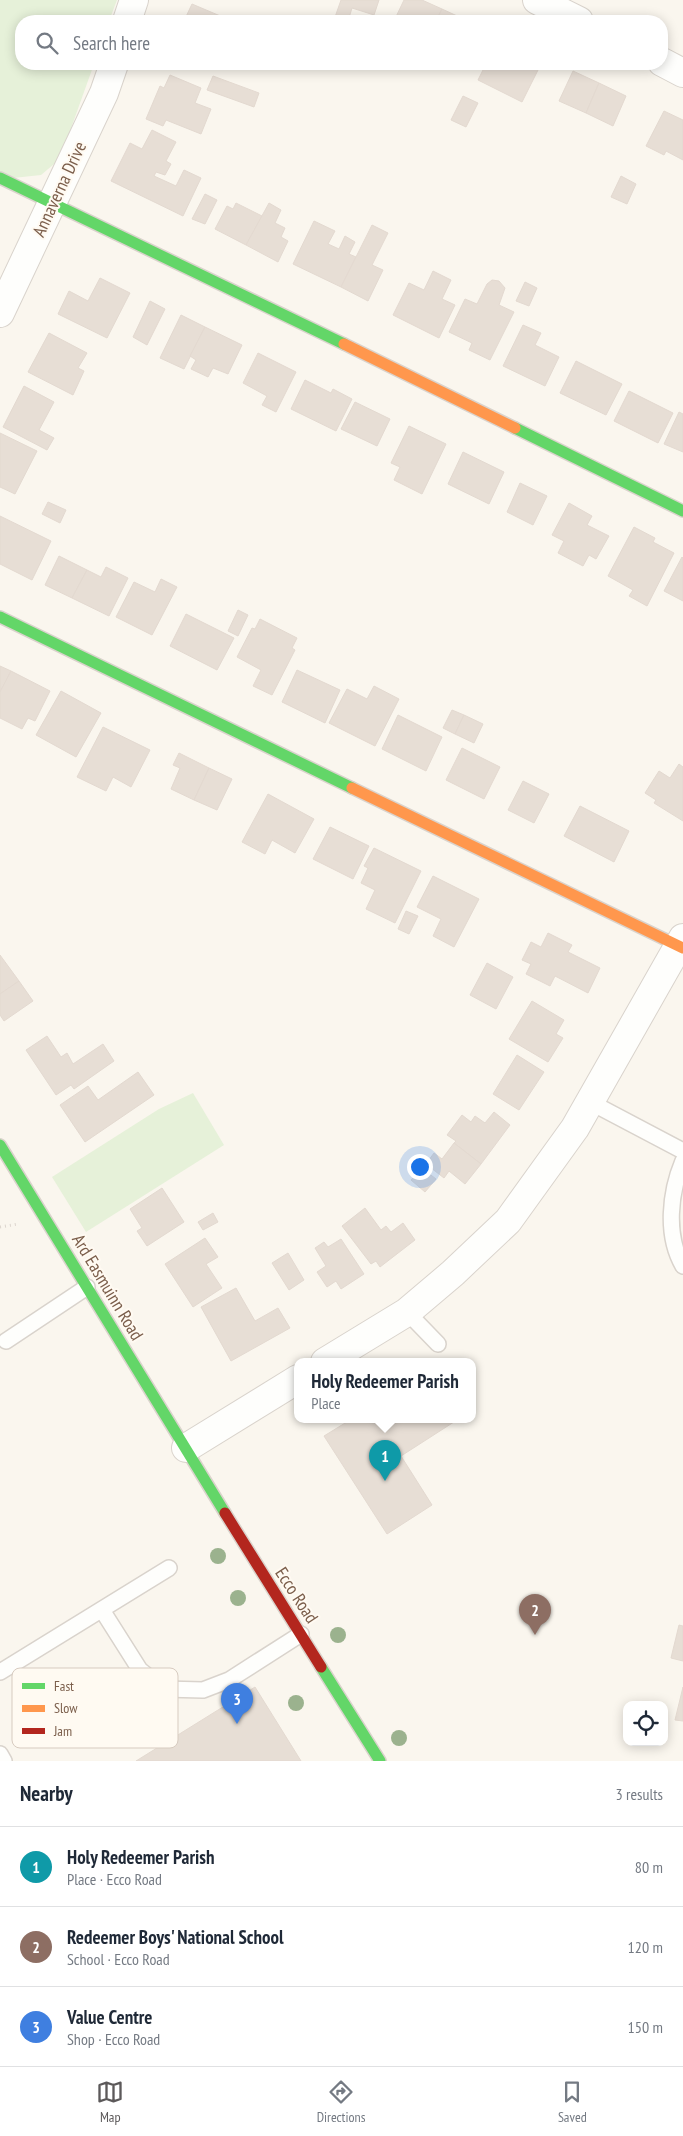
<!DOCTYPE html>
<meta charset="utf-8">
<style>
body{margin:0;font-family:"PT Sans Narrow",sans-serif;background:#f2f2f3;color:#1f2937}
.controls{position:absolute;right:15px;bottom:15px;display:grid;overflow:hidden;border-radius:10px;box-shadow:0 2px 12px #0003}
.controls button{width:45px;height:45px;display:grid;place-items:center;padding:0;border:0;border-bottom:1px solid #e0e1e3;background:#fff;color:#1f2937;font:25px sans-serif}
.you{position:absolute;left:419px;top:1166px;width:18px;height:18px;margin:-12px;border:4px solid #fff;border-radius:50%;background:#1a73e8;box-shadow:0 0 0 8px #1a73e833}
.badge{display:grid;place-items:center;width:32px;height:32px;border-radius:50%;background:#5c595a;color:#fff;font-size:16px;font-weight:700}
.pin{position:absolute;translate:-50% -41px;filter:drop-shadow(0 1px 2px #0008)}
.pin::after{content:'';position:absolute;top:26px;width:18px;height:15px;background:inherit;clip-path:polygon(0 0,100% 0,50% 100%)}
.popup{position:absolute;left:294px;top:1358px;width:182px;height:65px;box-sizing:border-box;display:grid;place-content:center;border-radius:10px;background:#fff;filter:drop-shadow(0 1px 4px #0005);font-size:16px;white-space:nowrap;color:#747a83}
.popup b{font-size:19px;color:#1f2937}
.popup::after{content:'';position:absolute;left:50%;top:100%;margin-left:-10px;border:10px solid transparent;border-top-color:#fff}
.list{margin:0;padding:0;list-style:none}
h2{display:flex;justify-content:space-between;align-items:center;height:65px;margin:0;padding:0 20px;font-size:21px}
h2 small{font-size:16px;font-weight:400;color:#747a83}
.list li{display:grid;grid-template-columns:32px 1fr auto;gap:15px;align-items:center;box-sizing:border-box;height:80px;padding:0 20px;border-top:1px solid #e0e1e3}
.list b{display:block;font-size:19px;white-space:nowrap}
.list p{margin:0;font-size:16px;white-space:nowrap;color:#747a83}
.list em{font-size:16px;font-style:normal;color:#747a83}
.icon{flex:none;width:28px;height:28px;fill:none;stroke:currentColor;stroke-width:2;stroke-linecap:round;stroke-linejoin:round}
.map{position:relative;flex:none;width:683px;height:1761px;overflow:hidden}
.search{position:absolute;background:#fff;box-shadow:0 2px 12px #0003;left:15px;right:15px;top:15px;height:55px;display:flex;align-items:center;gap:12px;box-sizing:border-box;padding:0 18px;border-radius:20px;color:#747a83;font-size:19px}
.sheet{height:305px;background:#fff}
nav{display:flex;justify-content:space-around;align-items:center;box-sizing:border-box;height:70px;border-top:1px solid #e0e1e3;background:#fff;font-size:14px;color:#747a83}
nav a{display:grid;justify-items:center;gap:2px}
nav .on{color:#5c595a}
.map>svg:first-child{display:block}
.green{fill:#e6f1d9}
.building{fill:#e7ded5;stroke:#e3d9d0}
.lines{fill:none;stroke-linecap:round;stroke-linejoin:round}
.lane-casing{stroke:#d9d3cc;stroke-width:18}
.street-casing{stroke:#d9d3cc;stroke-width:30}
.fast-casing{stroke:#dad3cc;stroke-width:14}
.slow-casing{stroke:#dad3cc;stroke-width:14}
.jam-casing{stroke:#dad3cc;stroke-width:14}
.path{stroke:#dcd5ce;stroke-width:3;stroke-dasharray:1 4;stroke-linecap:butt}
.lane{stroke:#fefefc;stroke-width:15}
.street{stroke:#fefefc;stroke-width:28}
.fast{stroke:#63d668;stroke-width:11}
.slow{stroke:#ff974d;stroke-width:11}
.jam{stroke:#b3261e;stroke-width:11}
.tree{fill:#9bb28e}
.labels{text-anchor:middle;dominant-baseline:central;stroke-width:4;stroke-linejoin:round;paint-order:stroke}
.street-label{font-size:18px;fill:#7b5e4b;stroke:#fffaf2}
.key{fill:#fffaf2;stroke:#d7cbc0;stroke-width:1}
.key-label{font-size:14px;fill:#7b5e4b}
</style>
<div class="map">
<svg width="683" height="1761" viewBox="0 0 683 1761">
<rect width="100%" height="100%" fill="#faf6ee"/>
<g class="green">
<path d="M0 0H117L109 21H21V64H94L60 159 41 175 13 178 0 171Z"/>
<path d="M193 1093 224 1145 86 1232 52 1177 159 1109Z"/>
</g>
<g class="building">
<path d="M341 0H379L374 15 352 8 348 21H339L334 20Z"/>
<path d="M404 0H422L442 9 436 21H394Z"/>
<path d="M192 4 225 18 223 21H184Z"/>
<path d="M442 9 468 21H436Z"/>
<path d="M486 64H541L522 102 478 80Z"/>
<path d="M573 71 599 83 586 113 559 101Z"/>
<path d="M170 75 201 88 195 103 211 109 201 134 166 120 163 126 146 119 160 86 164 88Z"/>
<path d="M213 76 259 93 254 107 207 90Z"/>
<path d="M599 83 626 96 613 126 586 113Z"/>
<path d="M463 96 478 103 466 127 451 120Z"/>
<path d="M664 111 683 120V160L666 151 664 155 646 146Z"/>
<path d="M152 130 176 142 166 161 171 164 165 175 156 172 154 176 176 186 184 170 201 178 183 216 111 181 130 143 142 149Z"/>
<path d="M621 176 636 184 627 204 611 197Z"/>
<path d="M205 194 217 200 205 224 192 219Z"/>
<path d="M236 203 262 216 246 245 215 229 227 206 233 209Z"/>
<path d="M269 203 281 210 275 223 285 228 281 237 288 241 278 262 246 245Z"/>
<path d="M314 221 335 231 328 244 339 249 345 236 355 242 349 254 356 257 341 287 293 264Z"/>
<path d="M372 225 388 233 372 265 383 270 368 301 341 287Z"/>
<path d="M433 271 451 280 442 299 455 305 439 338 393 315 409 283 424 290Z"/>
<path d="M100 278 130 293 107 338 58 314 69 291 88 301Z"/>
<path d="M492 280 499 281 505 288 499 305 514 312 490 360 469 350 472 343 449 332 465 299 477 304 487 284Z"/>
<path d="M525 282 537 288 529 306 516 301Z"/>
<path d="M150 301 165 309 147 345 133 337Z"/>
<path d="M181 315 205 327 184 369 160 358Z"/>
<path d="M523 325 541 333 535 345 559 357 545 386 503 366Z"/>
<path d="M205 327 242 345 228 374 213 368 208 377 191 369 196 360 190 356Z"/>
<path d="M49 333 87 353 78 368 84 371 73 395 28 372Z"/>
<path d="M258 353 296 372 276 412 262 405 267 396 243 383Z"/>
<path d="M576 361 622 384 606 415 560 393Z"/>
<path d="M305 380 331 393 333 389 352 399 336 431 291 409Z"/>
<path d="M24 386 54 402 39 430 54 438 47 450 3 427Z"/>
<path d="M629 391 673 413 658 443 614 421Z"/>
<path d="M355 402 390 419 377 446 341 429Z"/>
<path d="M679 412 683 414V452L664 444Z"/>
<path d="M409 426 446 444 422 494 394 480 400 467 391 463Z"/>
<path d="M0 433 37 451 15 494 0 487Z"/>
<path d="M463 452 504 472 489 504 448 484Z"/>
<path d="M520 483 547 496 533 525 507 512Z"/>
<path d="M48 502 66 510 60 523 42 514Z"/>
<path d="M569 503 592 516 587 525 609 536 596 559 589 555 583 566 558 553 564 541 552 535Z"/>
<path d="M0 516 51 541 32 580 0 564Z"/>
<path d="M634 527 655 538 653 542 674 553 647 606 629 596 633 590 608 576Z"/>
<path d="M59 556 87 570 72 598 45 585Z"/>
<path d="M682 557 683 558V601L664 591Z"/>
<path d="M106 567 128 578 109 616 72 598 87 570 101 577Z"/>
<path d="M161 579 177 587 152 635 116 617 134 582 155 592Z"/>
<path d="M238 610 248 615 238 636 228 631Z"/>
<path d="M186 614 234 638 217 670 170 646Z"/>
<path d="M260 619 297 638 292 648 295 650 272 695 253 686 261 670 237 657 252 628 255 629Z"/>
<path d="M0 666 11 671 0 692Z"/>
<path d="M297 670 340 690 325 723 282 702Z"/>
<path d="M11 671 50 691 35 721 28 718 22 729 0 718V692Z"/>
<path d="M374 686 399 699 375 746 329 723 347 689 367 699Z"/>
<path d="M61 691 101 713 76 757 36 735Z"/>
<path d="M452 710 464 715 455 734 443 728Z"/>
<path d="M398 715 442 737 426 771 382 749Z"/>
<path d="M464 715 483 724 474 743 455 734Z"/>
<path d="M103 727 150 750 131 787 113 777 106 791 77 777Z"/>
<path d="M462 748 500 767 484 799 446 780Z"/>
<path d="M179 753 209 768 194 800 171 789 180 768 173 765Z"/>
<path d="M679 764 683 767V821L654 803 656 800 645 793 659 771 670 778Z"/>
<path d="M209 768 232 779 217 810 194 800Z"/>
<path d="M523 781 549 794 534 823 508 810Z"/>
<path d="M268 794 314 819 295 853 272 840 265 854 242 842Z"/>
<path d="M580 806 629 831 614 862 564 836Z"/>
<path d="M330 827 369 846 353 879 313 859Z"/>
<path d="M374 848 421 871 395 923 366 909 375 890 361 883 368 868 364 866Z"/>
<path d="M433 876 479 899 454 947 433 936 441 919 417 907Z"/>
<path d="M406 911 418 916 409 934 398 929Z"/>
<path d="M548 933 572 945 568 952 600 968 588 993 555 976 550 986 526 974 531 964 522 960 531 942 541 947Z"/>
<path d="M0 955 19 981 0 994Z"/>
<path d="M487 963 513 977 496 1009 470 995Z"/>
<path d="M19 981 33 1001 4 1021 0 1015V994Z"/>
<path d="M532 1001 564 1020 556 1034 563 1038 548 1062 509 1039Z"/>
<path d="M47 1036 61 1057 67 1053 73 1064 103 1044 114 1061 74 1089 71 1085 56 1095 26 1050Z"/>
<path d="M517 1055 544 1072 519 1110 493 1094Z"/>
<path d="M138 1072 154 1095 85 1142 60 1105 88 1086 98 1100Z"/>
<path d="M494 1112 510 1125 481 1164 454 1143 456 1141 447 1135 462 1115 471 1122 475 1116 485 1123Z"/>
<path d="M454 1143 481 1164 465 1184 449 1171 444 1178 426 1164 434 1153 442 1159Z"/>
<path d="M422 1168 436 1179 425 1192 411 1180Z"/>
<path d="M162 1188 184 1222 147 1246 137 1231 142 1228 130 1209Z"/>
<path d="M365 1208 381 1230 386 1226 391 1232 403 1223 415 1240 380 1267 376 1261 371 1264 342 1226Z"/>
<path d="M213 1213 218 1222 203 1230 198 1222Z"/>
<path d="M205 1238 218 1257 206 1264 222 1288 193 1307 165 1264Z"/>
<path d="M341 1239 364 1274 341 1289 336 1281 327 1287 317 1272 326 1266 315 1248 324 1242 328 1247Z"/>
<path d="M288 1253 304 1280 289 1290 272 1263Z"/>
<path d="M236 1288 255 1321 278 1308 290 1328 231 1361 201 1307Z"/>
<path d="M350 1420H457L401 1456 432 1505 387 1534 324 1436Z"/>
<path d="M679 1625 683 1626V1661L671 1658Z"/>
<path d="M255 1687 301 1761H136Z"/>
<path d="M683 1687V1721L675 1720Z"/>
</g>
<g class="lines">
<g class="lane-casing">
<g id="lane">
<path d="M590 1102 683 1151"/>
<path d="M683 1161C670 1192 665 1235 683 1266"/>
<path d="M407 1312 438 1344"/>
<path d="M6 1341 87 1287"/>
<path d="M102 1610 140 1670 164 1689 203 1690 229 1680 301 1634"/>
<path d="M0 1672 169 1568"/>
<path d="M0 1754 4 1761"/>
</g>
</g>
<g class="street-casing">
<g id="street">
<path d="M537 0 579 21"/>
<path d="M127 21 134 0"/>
<path d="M662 62 683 73"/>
<path d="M0 313 104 93 114 64"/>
<path d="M325 1362 407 1312 453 1273 508 1221 575 1128 683 938"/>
<path d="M186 1448 298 1379"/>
</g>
</g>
<g class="fast-casing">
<g id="fast">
<path d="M0 178 344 344"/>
<path d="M515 428 683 511"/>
<path d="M0 617 352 788"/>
<path d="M0 1145 225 1513"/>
<path d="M321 1667 380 1761"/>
</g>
</g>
<g class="slow-casing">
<g id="slow">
<path d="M344 344 515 428"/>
<path d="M352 788 683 948"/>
</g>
</g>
<g class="jam-casing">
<path id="jam" d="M225 1513 321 1667"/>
</g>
<path class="path" d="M0 1227 18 1224"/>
<use href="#lane" class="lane"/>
<use href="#street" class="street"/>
<use href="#fast" class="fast"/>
<use href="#slow" class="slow"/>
<use href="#jam" class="jam"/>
</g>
<g class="tree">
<circle cx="218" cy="1556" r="8"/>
<circle cx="238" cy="1598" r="8"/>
<circle cx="338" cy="1635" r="8"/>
<circle cx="296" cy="1703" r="8"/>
<circle cx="399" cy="1738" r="8"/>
</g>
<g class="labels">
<g class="street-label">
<text transform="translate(59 189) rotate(-65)">Annaverna Drive</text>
<text transform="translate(108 1287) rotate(59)">Ard Easmuinn Road</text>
<text transform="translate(297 1595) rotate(57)">Ecco Road</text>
</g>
</g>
<rect x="12" y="1668" width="166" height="80" rx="8" class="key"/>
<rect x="22" y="1683" width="23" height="6" fill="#63d668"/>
<rect x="22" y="1705" width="23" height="7" fill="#ff974d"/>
<rect x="22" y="1728" width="23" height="6" fill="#b3261e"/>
<g class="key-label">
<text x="54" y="1691">Fast</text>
<text x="54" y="1713">Slow</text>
<text x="54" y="1736">Jam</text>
</g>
</svg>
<div class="controls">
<button><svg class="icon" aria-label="locate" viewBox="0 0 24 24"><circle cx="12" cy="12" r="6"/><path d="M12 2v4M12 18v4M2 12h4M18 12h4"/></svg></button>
</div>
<div class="you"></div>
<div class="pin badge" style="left:385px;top:1481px;background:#0f9aa8">1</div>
<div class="popup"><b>Holy Redeemer Parish</b>Place</div>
<div class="pin badge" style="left:535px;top:1635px;background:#8d6e63">2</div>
<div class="pin badge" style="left:237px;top:1724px;background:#3f7fe0">3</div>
<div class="search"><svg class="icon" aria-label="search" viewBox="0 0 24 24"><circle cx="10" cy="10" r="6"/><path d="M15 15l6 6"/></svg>Search here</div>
</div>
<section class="sheet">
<h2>Nearby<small>3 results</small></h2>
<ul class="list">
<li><span class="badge" style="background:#0f9aa8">1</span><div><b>Holy Redeemer Parish</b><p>Place · Ecco Road</p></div><em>80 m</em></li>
<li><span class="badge" style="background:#8d6e63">2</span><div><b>Redeemer Boys' National School</b><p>School · Ecco Road</p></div><em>120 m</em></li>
<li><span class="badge" style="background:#3f7fe0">3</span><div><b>Value Centre</b><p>Shop · Ecco Road</p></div><em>150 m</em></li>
</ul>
</section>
<nav>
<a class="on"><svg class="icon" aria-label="map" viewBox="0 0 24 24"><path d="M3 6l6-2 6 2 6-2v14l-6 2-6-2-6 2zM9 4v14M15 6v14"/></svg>Map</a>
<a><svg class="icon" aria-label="directions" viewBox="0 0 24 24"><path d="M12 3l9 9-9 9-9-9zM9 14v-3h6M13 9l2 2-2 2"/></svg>Directions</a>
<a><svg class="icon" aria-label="saved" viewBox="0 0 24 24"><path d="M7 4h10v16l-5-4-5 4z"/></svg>Saved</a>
</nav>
